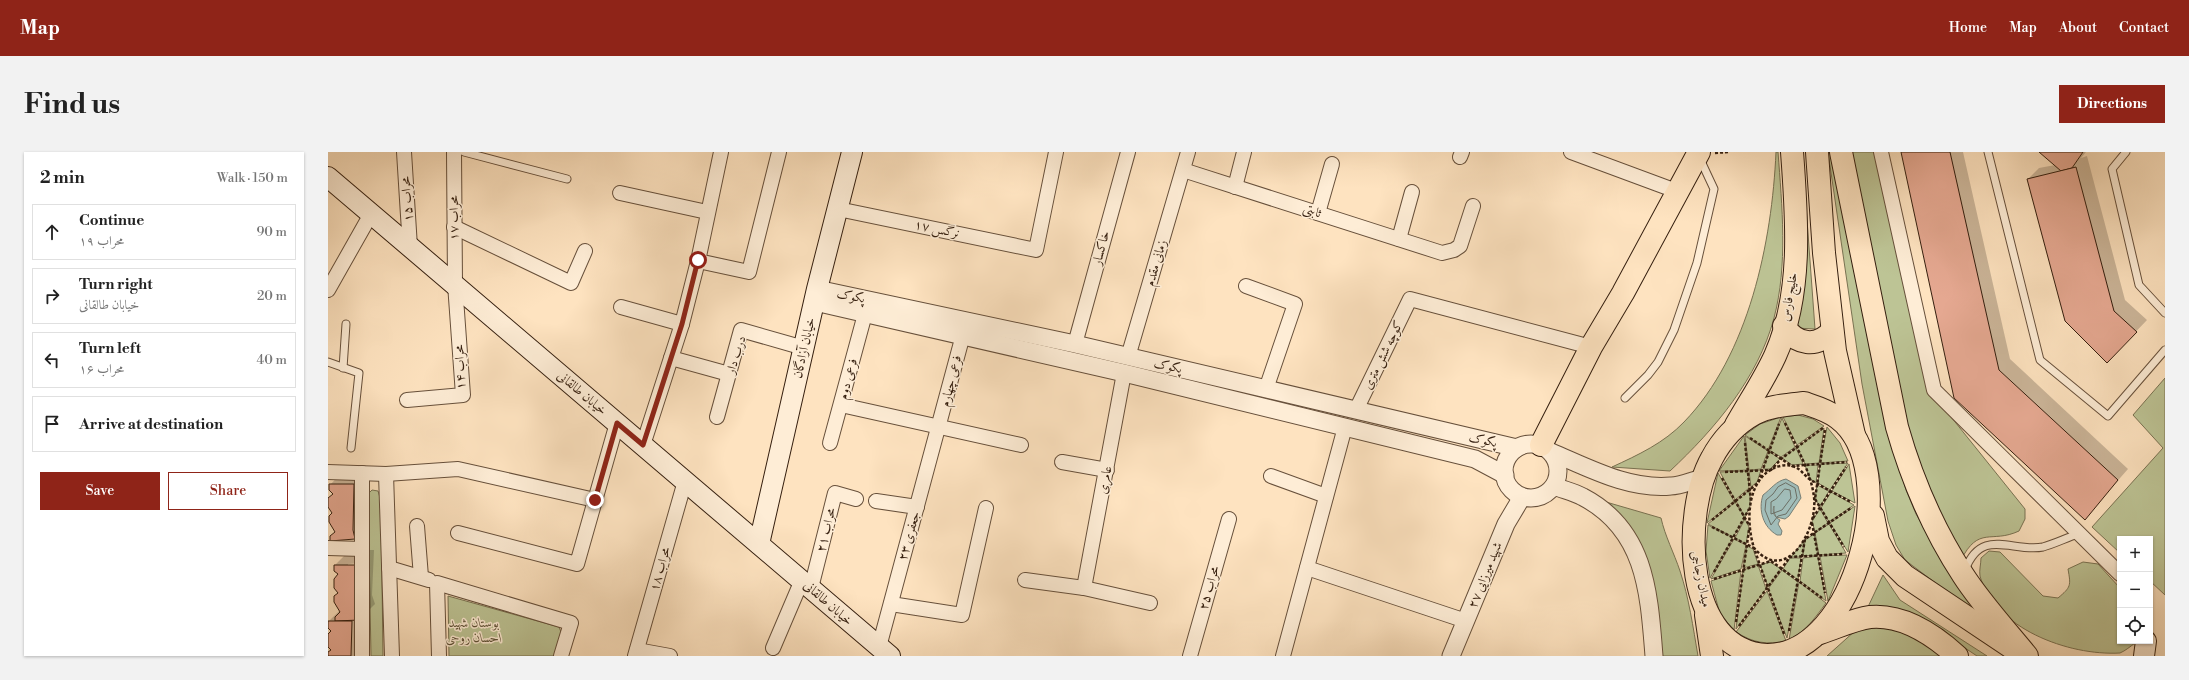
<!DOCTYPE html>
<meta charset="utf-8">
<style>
body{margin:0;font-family:"Libre Bodoni",Amiri,serif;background:#f2f2f2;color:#222}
.controls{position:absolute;right:12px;bottom:12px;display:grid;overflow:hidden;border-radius:0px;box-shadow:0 1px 3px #0004}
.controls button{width:36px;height:36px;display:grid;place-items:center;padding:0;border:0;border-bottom:1px solid #e0e0e0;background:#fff;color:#222;font:20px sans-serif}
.stop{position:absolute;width:12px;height:12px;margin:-9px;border:3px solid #8f2418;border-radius:50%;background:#fff}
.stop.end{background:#8f2418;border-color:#fff;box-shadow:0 1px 4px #0008}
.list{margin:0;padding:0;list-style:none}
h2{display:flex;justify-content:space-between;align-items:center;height:52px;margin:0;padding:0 16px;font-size:17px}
h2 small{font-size:13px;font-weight:400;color:#767676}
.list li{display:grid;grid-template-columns:26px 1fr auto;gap:12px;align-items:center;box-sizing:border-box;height:56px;margin:0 8px 8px;padding:0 8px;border:1px solid #e0e0e0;border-radius:0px}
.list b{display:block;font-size:15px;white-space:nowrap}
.list p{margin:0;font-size:13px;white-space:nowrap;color:#767676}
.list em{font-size:13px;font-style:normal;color:#767676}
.actions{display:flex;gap:8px;padding:12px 16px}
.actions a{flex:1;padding:9px 0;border:1px solid #8f2418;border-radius:0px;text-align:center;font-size:14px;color:#8f2418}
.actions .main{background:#8f2418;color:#fff}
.icon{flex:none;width:22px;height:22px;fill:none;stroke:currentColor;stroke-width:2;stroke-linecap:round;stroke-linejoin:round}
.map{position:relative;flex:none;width:1837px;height:504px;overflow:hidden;border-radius:0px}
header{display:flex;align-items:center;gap:24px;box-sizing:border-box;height:56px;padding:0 20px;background:#8f2418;color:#fff}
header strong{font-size:19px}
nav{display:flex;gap:22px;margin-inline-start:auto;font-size:14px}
.intro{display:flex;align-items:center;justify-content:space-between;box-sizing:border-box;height:96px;padding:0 24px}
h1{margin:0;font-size:28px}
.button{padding:10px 18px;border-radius:0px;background:#8f2418;color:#fff;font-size:14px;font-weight:700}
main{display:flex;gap:24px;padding:0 24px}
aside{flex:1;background:#fff;border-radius:0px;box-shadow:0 1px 3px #0004}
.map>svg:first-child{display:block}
.green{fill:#bdc495;stroke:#797252}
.water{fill:#a1bdb9;stroke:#767e75}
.shadow{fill:#0003;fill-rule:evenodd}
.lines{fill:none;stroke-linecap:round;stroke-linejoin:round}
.shore{stroke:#6b6e64;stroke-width:1}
.building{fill:#e5a891;stroke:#351f0f}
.service-casing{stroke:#67503b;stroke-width:9}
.minor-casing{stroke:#67503b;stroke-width:16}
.tertiary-casing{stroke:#67503b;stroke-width:19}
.secondary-casing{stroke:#351f0f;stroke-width:22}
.trunk-casing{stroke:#351f0f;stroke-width:24}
.path{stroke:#351f0f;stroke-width:2.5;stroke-dasharray:3 2;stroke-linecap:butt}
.service{stroke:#feedd6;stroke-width:7}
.minor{stroke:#feedd6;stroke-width:14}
.tertiary{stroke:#feedd6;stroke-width:17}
.secondary{stroke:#feedd6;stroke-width:20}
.trunk{stroke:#fee3c0;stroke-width:22}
.route{stroke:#8f2418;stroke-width:5}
.labels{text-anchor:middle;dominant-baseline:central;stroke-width:3;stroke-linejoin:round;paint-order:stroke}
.street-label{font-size:13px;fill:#351f0f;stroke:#feedd6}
.park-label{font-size:13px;font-style:italic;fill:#5e5137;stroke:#feedd6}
</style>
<header>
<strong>Map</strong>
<nav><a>Home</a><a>Map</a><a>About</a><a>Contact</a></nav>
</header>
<div class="intro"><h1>Find us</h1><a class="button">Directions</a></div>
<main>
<aside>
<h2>2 min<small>Walk · 150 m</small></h2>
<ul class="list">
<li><svg class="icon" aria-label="ahead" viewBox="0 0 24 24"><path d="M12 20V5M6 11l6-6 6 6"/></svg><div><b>Continue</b><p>محراب ۱۹</p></div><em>90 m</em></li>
<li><svg class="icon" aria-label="right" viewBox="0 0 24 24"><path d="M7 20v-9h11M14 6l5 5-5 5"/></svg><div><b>Turn right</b><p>خیابان طالقانی</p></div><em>20 m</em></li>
<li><svg class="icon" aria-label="left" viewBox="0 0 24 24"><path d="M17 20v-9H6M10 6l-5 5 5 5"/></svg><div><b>Turn left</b><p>محراب ۱۶</p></div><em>40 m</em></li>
<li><svg class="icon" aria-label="arrive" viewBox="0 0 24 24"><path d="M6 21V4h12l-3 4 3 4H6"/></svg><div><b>Arrive at destination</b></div></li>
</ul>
<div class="actions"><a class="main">Save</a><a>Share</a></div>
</aside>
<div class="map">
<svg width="1837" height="504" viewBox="0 0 1837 504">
<rect width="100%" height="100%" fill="#fee3c0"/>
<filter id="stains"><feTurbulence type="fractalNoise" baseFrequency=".005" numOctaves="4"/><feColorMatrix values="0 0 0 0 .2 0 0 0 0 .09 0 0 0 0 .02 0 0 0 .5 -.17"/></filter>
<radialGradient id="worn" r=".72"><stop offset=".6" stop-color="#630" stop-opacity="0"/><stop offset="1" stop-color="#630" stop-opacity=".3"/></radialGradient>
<g class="green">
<path d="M1448 0H1450C1454 54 1460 113 1446 166 1430 226 1387 277 1342 319L1284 315C1310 303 1336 291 1356 270 1421 203 1444 90 1448 0Z"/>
<path d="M1500 0H1504L1565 294 1578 338 1588 362 1620 417 1654 466 1577 408 1568 393 1560 369 1534 232Z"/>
<path d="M1518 0H1549L1603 240 1697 357V367L1691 379C1663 392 1651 373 1633 408L1579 286Z"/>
<path d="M1478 54 1487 177 1468 176Z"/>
<path d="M1837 226V443L1822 429V387H1792V401L1764 375 1835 296 1805 263Z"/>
<path d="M1470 263 1485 267 1496 274 1469 293 1455 265Z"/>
<path d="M1453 265 1440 298 1417 283 1432 272Z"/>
<path d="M1454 266 1467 295 1453 305 1441 298Z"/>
<path d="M1499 275 1512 291 1520 309 1492 311Z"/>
<path d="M1496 276 1491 311 1477 312 1469 295Z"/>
<path d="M1416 284 1420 318 1391 319Z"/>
<path d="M1417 284 1440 299 1433 317 1421 318Z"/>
<path d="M1468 296 1475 312 1464 313 1454 306Z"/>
<path d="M1441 299 1452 307 1442 317H1435Z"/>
<path d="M1520 311 1502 338 1490 331 1492 312Z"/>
<path d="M1521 312 1527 351 1504 339Z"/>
<path d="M1477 313H1490L1488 331 1482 327Z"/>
<path d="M1433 318 1429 330 1423 335 1421 319Z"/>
<path d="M1420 319 1421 336 1407 348 1392 320Z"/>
<path d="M1390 321 1406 349 1379 371Z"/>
<path d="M1489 333 1501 339 1492 355 1487 347Z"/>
<path d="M1422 337V354L1417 365 1408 349Z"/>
<path d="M44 338 50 339 53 349 55 504H43L40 342Z"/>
<path d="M1503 340 1526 353 1501 370 1493 356Z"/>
<path d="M1278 350 1333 366C1337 384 1346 401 1352 419 1361 446 1365 475 1370 504H1334L1297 370Z"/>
<path d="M1407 350 1417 366 1405 385 1380 372Z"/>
<path d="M1527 354 1520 400 1502 371Z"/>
<path d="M1492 357 1500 371 1487 380 1484 369Z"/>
<path d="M1417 367 1421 375 1418 392 1407 386Z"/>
<path d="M1501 372 1518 401 1491 403 1487 381Z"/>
<path d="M1380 373 1405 386 1382 426 1378 399Z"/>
<path d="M1486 382 1490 403 1475 404 1477 388Z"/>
<path d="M1406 387 1418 393 1413 417 1383 427Z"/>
<path d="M1476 389 1474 405H1463Z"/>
<path d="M1419 394 1425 397 1430 412 1415 416Z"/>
<path d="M1661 399 1672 400 1715 444 1730 446C1743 435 1743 434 1740 417L1755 410 1770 412 1792 436V489H1808L1807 491C1803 494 1797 499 1792 501 1740 504 1666 476 1652 424 1651 419 1653 411 1653 406Z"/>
<path d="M1519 403 1500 449 1492 404Z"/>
<path d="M1490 404V405L1498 449 1472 429 1475 406Z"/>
<path d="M1462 406H1473L1470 428 1455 417Z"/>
<path d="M1442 410 1453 417 1440 435 1432 413Z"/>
<path d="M1430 413 1438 437 1408 477 1415 418Z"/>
<path d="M1454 418 1470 430 1459 486 1440 437Z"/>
<path d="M1413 419 1406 478 1392 462 1383 429Z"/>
<path d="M1555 423 1572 448 1659 504H1649L1601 472 1539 457Z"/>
<path d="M1471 430 1498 451C1487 466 1478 479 1461 488Z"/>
<path d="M1439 439 1458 489C1439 493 1425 491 1408 480Z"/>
<path d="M120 444 231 475 235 485 229 504H121Z"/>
<path d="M1543 473 1575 477 1614 504H1499L1528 478Z"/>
</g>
<path class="water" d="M1458 327 1470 334 1473 346 1461 364 1457 367 1448 365 1446 360V354C1444 360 1446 365 1452 368L1450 372 1454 379 1453 383H1449C1435 375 1430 358 1435 343 1443 337 1448 329 1458 327Z"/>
<g class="shadow">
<path d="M1574 0H1635L1682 207 1800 317 1757 366 1627 245Z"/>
<path d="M1713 0H1758L1753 6 1759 4 1797 148 1819 168 1779 210 1700 27 1711 16 1727 13Z"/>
<path d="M17 317H40L39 362 41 371 26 386 5 360 6 342 2 333Z"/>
<path d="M22 398H46L44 443 47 452 39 460V504H0L3 498 0 493V483L4 479 0 475V470L12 458 11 422 7 413ZM36 411V413L20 414V412Z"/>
</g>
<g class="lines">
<g class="shore">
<path d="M1458 331 1467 336 1469 346 1458 362 1450 364 1443 373 1437 358 1438 348 1445 342 1450 335Z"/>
<path d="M1457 337 1462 338 1463 346 1454 358 1443 362V350L1448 347Z"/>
</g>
</g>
<g class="building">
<path d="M1573 0H1622L1671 218 1790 328 1757 368 1626 246Z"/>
<path d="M1711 0H1755L1744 16 1733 19Z"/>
<path d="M1748 15 1786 159 1809 180 1779 211 1737 169 1699 27Z"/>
<path d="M1 332H26L25 378 27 387 2 389V384L7 380 1 370V364L4 361 0 355V346L5 342 1 338Z"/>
<path d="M6 413H31L32 468 7 469V465L12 460 6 450V444L10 441 6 436V427L10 422 6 419Z"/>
<path d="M0 469H24L23 504H0V500L3 498 0 495V482L3 479 0 476Z"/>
</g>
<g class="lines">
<g class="service-casing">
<g id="service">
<path d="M136 0 239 27"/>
<path d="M1660 0 1712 208 1780 264 1837 198"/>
<path d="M1798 0 1784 17 1811 133 1837 161"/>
<path d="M0 210 31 221 23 296"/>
<path d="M15 216 18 172"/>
<path d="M1297 246 1320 223 1330 210 1346 178 1369 111 1386 37 1372 7"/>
<path d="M1637 418C1654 374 1684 401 1715 395 1726 392 1738 386 1750 382"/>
</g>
</g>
<g class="minor-casing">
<g id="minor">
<path d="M76 0 82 95"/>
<path d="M1243 0 1351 40"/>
<path d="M1553 0 1606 238 1792 422"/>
<path d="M1132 5 1134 0"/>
<path d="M855 18 1114 101 1126 98 1132 94 1145 54"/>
<path d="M907 35 916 0"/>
<path d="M292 41 379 60"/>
<path d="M510 57 708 98 728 0"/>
<path d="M990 61 1004 12"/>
<path d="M126 75 243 131 257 99"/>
<path d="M1071 87 1084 40"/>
<path d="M370 109 421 120 451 0"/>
<path d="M918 134 967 152 938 237"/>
<path d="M0 138 43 62"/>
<path d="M293 155 354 172"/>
<path d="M747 192 800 0"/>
<path d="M800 205 860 0"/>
<path d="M343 206 401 222"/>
<path d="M79 248 135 243 127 132 126 0"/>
<path d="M513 253 693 293"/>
<path d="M1028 258 1082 147 1263 195"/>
<path d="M389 265 413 178 476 196"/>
<path d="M502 291 537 162"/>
<path d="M315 293 354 172 370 109 393 0"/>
<path d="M734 310 779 318"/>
<path d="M0 320 58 322 130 317 267 348"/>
<path d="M34 321V504"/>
<path d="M58 322 64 504"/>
<path d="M943 324 998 344"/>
<path d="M548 349 589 355"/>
<path d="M89 374 93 425"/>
<path d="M130 381 249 412 289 271"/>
<path d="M0 396 34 397"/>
<path d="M61 416 101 428"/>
<path d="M979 416 1138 469"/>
<path d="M697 428 756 436 822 451"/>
<path d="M483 436 507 341 528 347"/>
<path d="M756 436 796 221"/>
<path d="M563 452 634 463 658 356"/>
<path d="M551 495 635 183"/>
<path d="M445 496 474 428"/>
<path d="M309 498 342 504"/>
<path d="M111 504 109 431 243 471 233 504"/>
<path d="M307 504 357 329"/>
<path d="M862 504 901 367"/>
<path d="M955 504 1017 275"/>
</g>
</g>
<g class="tertiary-casing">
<g id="tertiary">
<path d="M489 137 747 192 1189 296"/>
<path d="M487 150 796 221 1147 307 1177 323"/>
<circle cx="1203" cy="319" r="27"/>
<path d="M1223 300C1261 316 1301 338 1343 334 1353 334 1365 328 1375 326"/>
<path d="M1226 334C1236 338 1246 340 1255 345 1318 378 1321 441 1326 504"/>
<path d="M1123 504 1178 372 1194 345"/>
</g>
</g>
<g class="secondary-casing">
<g id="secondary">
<path d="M0 25 562 504"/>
<path d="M431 392 489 137 524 0"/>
<path d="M1816 504 1818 489"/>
</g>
</g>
<g class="trunk-casing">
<g id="trunk">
<path d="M1489 0 1496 101 1507 199 1526 283"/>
<path d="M1513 0 1569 275C1584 328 1605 377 1635 423 1653 451 1677 477 1699 504"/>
<path d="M1456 174C1468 193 1489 196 1504 179"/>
<path d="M1476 251C1488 255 1499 258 1510 266 1576 315 1528 504 1439 503 1355 499 1353 361 1384 306 1393 289 1408 272 1426 262 1441 254 1458 253 1476 251Z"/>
<path d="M1408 273C1421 250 1436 228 1447 204 1475 142 1469 66 1464 0"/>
<path d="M1213 293 1263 195 1295 141 1371 0"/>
<path d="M1545 364 1550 389 1559 406 1577 424 1683 495"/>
<path d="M1378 463 1384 504"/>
<path d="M1492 481C1508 476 1526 467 1542 465 1575 462 1606 483 1629 504"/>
</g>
</g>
<g class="path">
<path d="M1387 1 1400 0"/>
<path d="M1457 271C1468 294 1483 320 1486 345 1490 377 1459 434 1426 396 1418 371 1418 329 1446 316 1451 314 1458 312 1464 314 1473 316 1476 324 1483 328 1496 336 1510 343 1523 350"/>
<path d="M1497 278 1487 347 1516 395"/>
<path d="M1422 286 1464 314 1519 310"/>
<path d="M1417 291 1423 350"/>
<path d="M1397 320 1443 318 1453 307 1495 276"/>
<path d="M1394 326 1421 373"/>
<path d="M1485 366 1518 315"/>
<path d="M1384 368 1430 331 1451 272"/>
<path d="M1484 371 1497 441"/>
<path d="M1384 375 1426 396 1456 482"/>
<path d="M1386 420 1421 357"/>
<path d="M1386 427 1443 409 1494 446"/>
<path d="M1408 470 1421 378"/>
<path d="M1411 474 1462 405 1516 402"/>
<path d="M1461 479 1477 387 1523 356"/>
</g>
<use href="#service" class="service"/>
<use href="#minor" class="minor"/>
<use href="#tertiary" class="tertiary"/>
<use href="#secondary" class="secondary"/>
<use href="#trunk" class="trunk"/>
</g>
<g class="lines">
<path class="route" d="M267 348 289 271 315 293 354 172 370 108"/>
</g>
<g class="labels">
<g class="street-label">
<text transform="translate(79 47) rotate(-94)">محراب ۱۵</text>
<text transform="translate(984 59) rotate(18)">ثابتی</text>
<text transform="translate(126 66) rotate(-90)">محراب ۱۷</text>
<text transform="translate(609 77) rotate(12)">نرگس ۱۷</text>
<text transform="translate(773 96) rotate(-75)">خاکسار</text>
<text transform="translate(828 111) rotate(-74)">زمانی مقدم</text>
<text transform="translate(523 144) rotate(12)">پکوک</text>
<text transform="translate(1461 145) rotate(-80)">خلیج فارس</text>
<text transform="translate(476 196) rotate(-77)">خیابان آزادگان</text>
<text transform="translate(408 203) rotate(-72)">درب دار</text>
<text transform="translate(1055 203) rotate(-64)">کوچه شش متری</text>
<text transform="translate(840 214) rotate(13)">پکوک</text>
<text transform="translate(132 215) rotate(-92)">محراب ۱۴</text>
<text transform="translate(520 227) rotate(-75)">فرعی دوم</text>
<text transform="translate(623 229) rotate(-76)">فرعی چهارم</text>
<text transform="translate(254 241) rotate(40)">خیابان طالقانی</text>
<text transform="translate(1155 288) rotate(13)">پکوک</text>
<text transform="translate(777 328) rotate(-79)">عامری</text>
<text transform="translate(498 378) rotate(-76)">محراب ۲۱</text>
<text transform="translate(581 384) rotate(-74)">جعفری ۲۳</text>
<text transform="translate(332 417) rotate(-74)">محراب ۱۸</text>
<text transform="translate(1157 423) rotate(-68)">شهید میرزایی ۲۷</text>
<text transform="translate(1373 427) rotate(78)">میدان زجاجی</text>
<text transform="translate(881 436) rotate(-74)">محراب ۲۵</text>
<text transform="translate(500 451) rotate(41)">خیابان طالقانی</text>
</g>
<g class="park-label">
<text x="146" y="471">بوستان شهید<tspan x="146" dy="15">احسان روحی</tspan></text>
</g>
</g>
<rect width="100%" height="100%" filter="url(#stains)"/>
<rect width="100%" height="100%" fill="url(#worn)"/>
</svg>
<div class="controls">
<button>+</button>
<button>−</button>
<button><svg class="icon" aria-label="locate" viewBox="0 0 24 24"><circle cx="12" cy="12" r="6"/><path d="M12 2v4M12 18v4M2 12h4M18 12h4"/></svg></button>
</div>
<div class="stop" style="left:370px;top:108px"></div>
<div class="stop end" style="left:267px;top:348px"></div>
</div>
</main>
